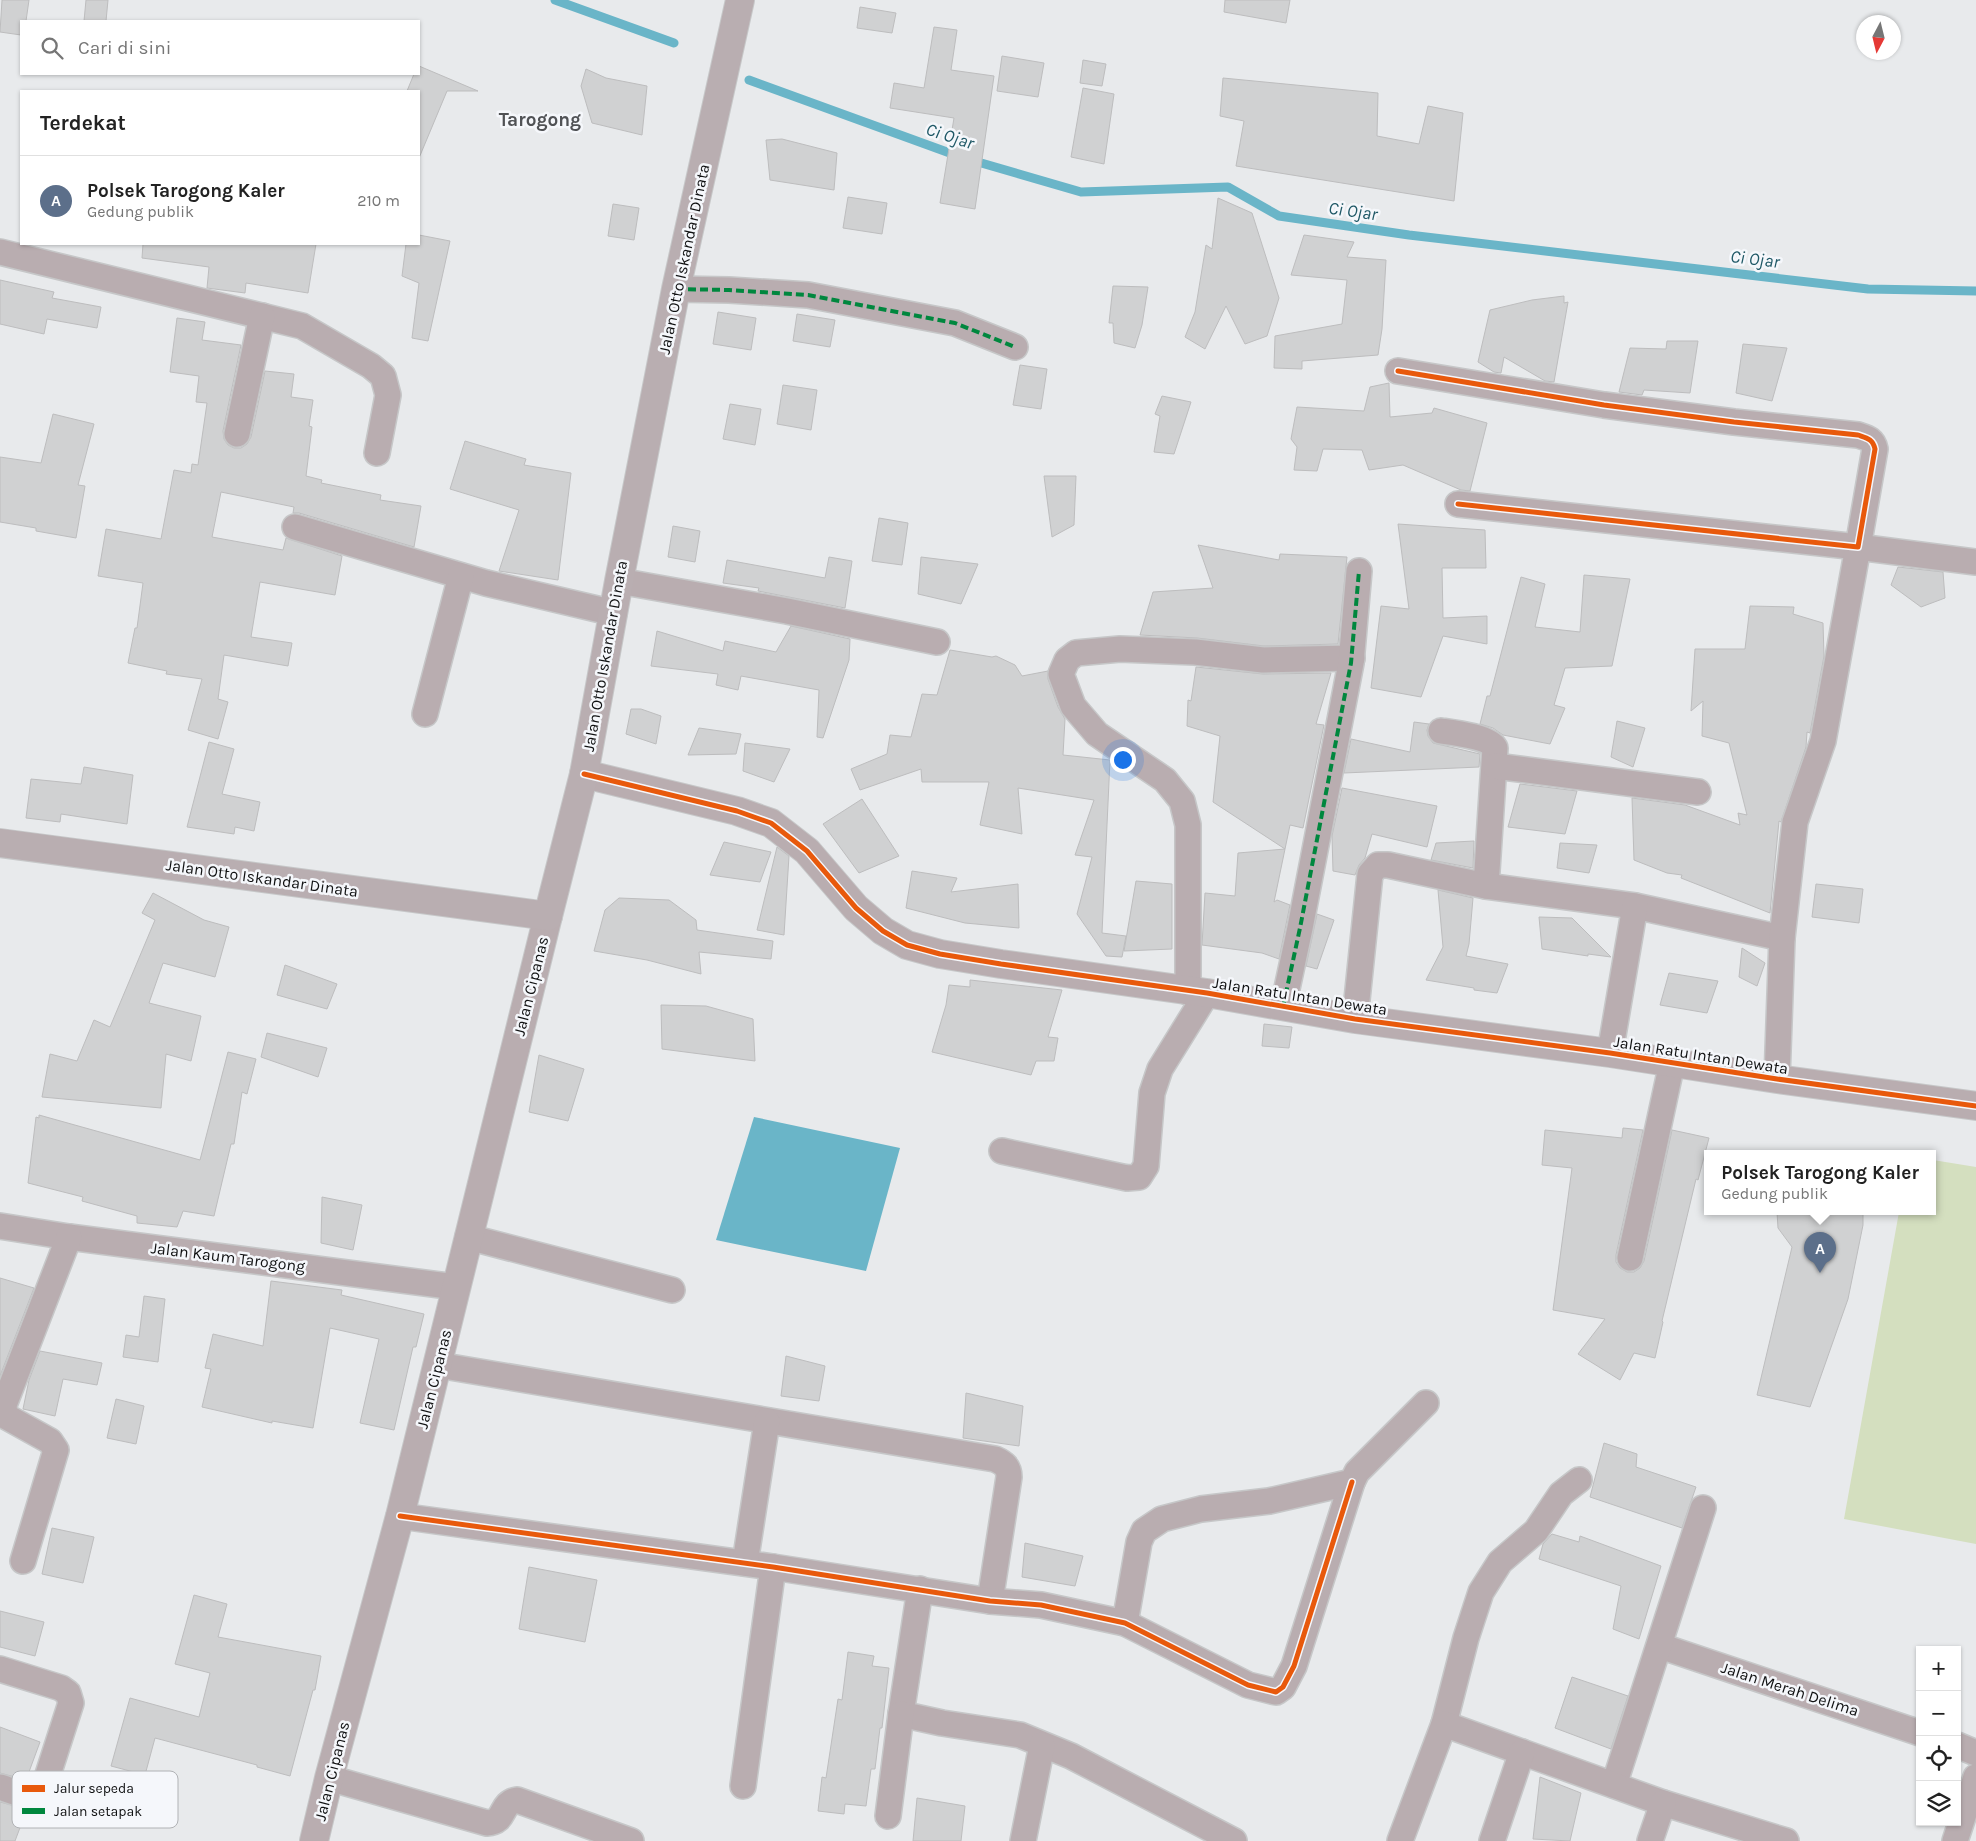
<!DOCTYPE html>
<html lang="id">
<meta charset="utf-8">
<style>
body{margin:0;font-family:Karla,sans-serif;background:#f2f2f2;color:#222}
.controls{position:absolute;right:15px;bottom:15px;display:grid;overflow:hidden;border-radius:0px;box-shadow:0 1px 4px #0004}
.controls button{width:45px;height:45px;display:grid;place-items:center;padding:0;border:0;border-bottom:1px solid #e0e0e0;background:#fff;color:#222;font:25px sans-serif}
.compass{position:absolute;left:1856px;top:15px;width:45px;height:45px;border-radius:50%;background:#fff;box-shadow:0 1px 4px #0004;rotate:187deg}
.you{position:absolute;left:1122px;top:759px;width:18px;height:18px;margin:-12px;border:4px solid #fff;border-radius:50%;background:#1a73e8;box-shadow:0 0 0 8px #1a73e833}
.badge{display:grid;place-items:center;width:32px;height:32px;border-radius:50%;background:#0b8043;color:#fff;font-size:16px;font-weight:700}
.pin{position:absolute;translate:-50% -41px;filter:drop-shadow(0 1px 2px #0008)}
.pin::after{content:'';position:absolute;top:26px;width:18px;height:15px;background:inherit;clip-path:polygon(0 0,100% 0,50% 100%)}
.popup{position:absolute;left:1704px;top:1150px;width:232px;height:65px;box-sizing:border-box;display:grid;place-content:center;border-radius:0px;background:#fff;filter:drop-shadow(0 1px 4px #0005);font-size:16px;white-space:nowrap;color:#767676}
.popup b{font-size:19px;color:#222}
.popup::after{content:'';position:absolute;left:50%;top:100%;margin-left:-10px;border:10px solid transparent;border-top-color:#fff}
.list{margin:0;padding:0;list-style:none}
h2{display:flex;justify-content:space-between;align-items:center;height:65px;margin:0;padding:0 20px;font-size:21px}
h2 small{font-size:16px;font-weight:400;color:#767676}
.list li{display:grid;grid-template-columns:32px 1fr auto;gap:15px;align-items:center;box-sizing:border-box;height:90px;padding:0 20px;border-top:1px solid #e0e0e0}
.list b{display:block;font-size:19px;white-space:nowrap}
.list p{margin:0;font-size:16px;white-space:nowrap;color:#767676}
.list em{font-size:16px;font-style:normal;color:#767676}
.icon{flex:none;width:28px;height:28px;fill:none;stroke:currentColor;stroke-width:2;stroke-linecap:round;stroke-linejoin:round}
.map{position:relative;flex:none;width:1976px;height:1841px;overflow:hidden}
.search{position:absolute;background:#fff;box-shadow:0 1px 4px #0004;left:20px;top:20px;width:400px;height:55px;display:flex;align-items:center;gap:12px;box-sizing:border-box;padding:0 18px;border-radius:0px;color:#767676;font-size:19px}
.panel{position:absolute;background:#fff;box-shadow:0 1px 4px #0004;left:20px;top:90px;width:400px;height:155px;border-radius:0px}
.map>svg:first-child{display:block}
.green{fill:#d4dfbf}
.water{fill:#6ab5c8}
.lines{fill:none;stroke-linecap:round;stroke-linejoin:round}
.stream{stroke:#6ab5c8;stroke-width:9}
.building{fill:#d0d1d2;stroke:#bdbdbe}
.minor-casing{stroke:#c6c7c8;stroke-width:28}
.tertiary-casing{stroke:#c6c7c8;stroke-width:30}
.primary-casing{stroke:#c6c7c8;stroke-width:30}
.minor{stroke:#b9adb0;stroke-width:25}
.tertiary{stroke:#b9adb0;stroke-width:28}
.primary{stroke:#b9aeb1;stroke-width:28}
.quiet{stroke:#00873e;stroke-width:4;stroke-dasharray:8 4;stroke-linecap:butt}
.cycleway-casing{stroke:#f5f7fb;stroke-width:8}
.cycleway{stroke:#e8590c;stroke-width:5}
.labels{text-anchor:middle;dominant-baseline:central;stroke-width:5;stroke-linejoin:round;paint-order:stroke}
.street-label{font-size:16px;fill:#101112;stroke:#f5f7fb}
.water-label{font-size:18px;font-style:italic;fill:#1f5866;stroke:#f5f7fb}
.quarter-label{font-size:19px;font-weight:bold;fill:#505255;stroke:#f5f7fb}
.key{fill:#f5f7fb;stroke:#b0b2b5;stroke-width:1}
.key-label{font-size:14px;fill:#101112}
</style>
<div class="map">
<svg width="1976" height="1841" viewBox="0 0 1976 1841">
<rect width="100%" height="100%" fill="#e8eaec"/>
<path class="green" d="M1933 1160 1976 1167V1544L1844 1519 1899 1212H1932Z"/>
<path class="water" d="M754 1117 900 1148 866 1271 716 1240Z"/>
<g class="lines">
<g class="stream">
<path d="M555 0 674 43"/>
<path d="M749 80 958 156"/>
<path d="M971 160 1081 192 1228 187 1279 216 1409 235 1868 289 1976 291"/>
</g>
</g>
<g class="building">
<path d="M2 0H29L26 21H21V35L0 32Z"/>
<path d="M86 0H108L106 21H84Z"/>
<path d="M1225 0H1290L1286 23 1224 12Z"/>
<path d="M860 7 896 13 892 33 857 28Z"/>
<path d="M934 27 957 30 951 70 994 76 975 209 940 203 954 118 890 108 894 83 924 88Z"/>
<path d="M1002 56 1044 63 1038 97 997 91Z"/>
<path d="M1083 60 1106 64 1102 86 1080 83Z"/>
<path d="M419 66 478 91H447L419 158V91H407L414 74H419Z"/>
<path d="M586 69 606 78 647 86 642 135 592 123 581 86Z"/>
<path d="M1223 78 1378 93 1377 136 1419 144 1428 106 1463 113 1454 201 1236 166 1244 121 1220 116Z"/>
<path d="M1083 88 1114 94 1104 164 1071 157Z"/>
<path d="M782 139 837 153 834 190 770 180 766 140Z"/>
<path d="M848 197 887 203 882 234 843 228Z"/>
<path d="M1218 198 1252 213 1279 298 1267 336 1245 344 1226 306 1205 349 1185 337 1195 312 1206 245 1212 249Z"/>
<path d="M613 204 639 208 634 240 608 236Z"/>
<path d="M419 235 450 241 428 341 412 338 419 283 402 276 406 244H419Z"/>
<path d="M1304 235 1354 242 1347 257 1386 260 1382 329 1378 355 1302 361V369L1274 368 1275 336 1342 324 1347 280 1291 275Z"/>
<path d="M143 244H316L308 293 246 283 245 293 207 288 209 267 142 258Z"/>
<path d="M0 280 54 292 52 298 101 307 97 328 47 319 44 334 0 324Z"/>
<path d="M1113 286 1148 287 1142 325 1135 348 1114 343 1113 323H1109Z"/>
<path d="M1564 296V303L1568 302 1554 382 1545 381 1504 357 1501 373 1494 372 1478 362 1490 310 1532 300Z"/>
<path d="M718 312 756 318 751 350 713 344Z"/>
<path d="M797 314 835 320 830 347 793 341Z"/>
<path d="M177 318 205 322 202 340 241 345 223 431 224 439 228 445 234 448H241L247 444 251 437 265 371 294 374 291 397 313 400 309 426 312 427 306 476 322 480 321 483 381 495 380 500 421 506 414 547 299 513H293L294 507 221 492 212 537 283 550 286 538 342 556 335 595 260 582 251 637 292 643 288 666 224 655 218 699 228 702 218 739 188 730 202 679 166 674 167 671 128 663 135 628H137L143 583 98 576 106 529 161 539 174 470 191 473 192 464 198 465 207 403 196 402 199 376 170 372Z"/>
<path d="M1667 341H1698L1690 393 1644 390 1642 395 1619 392 1630 348 1666 349Z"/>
<path d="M1743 344 1787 348 1772 401 1736 393Z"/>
<path d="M1020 365 1047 369 1041 409 1013 405Z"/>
<path d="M1389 383 1390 417 1432 413 1434 408 1487 423 1470 491 1461 490 1403 465 1369 470 1362 450 1323 449 1317 471 1294 470 1297 447 1291 439 1297 407 1364 411 1370 387Z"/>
<path d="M783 385 817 390 811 430 777 424Z"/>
<path d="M1162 396 1191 402 1174 454 1154 452 1160 416 1155 414Z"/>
<path d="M730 404 761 409 755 445 723 439Z"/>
<path d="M53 414 94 424 78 485 85 486 76 538 36 531V528L0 522V457L41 463Z"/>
<path d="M465 441 526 459 524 465 571 473 558 580 499 571 519 510 450 489Z"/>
<path d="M1044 476H1076L1074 525 1052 537Z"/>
<path d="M879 518 908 523 902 565 872 561Z"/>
<path d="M1398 524 1485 530 1486 568H1442L1443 618 1487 616V644L1443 636 1421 697 1371 688 1381 606 1409 609Z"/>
<path d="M673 526 700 531 695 562 668 557Z"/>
<path d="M1198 545 1279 560 1280 554 1347 557 1338 644 1264 646 1197 638 1140 635 1153 592 1213 588Z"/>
<path d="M829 557 852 561 845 608 758 591 759 588 723 583 727 560 825 578Z"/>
<path d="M921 557 978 564 961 604 918 594Z"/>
<path d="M1898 567 1943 572 1945 598 1921 607 1891 585Z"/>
<path d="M1584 575 1630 579 1612 666 1565 668 1554 705 1565 708 1550 744 1503 735 1493 728 1480 724 1487 696H1490L1521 577 1545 584 1535 627 1580 632Z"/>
<path d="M1750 606 1794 607 1793 614 1823 623 1824 656 1810 733 1807 732 1806 747 1781 822 1779 821 1770 913 1681 878 1682 875 1667 873 1634 860 1632 798 1685 805 1740 825 1738 813 1747 815 1729 743 1702 736 1703 701 1691 711 1695 649H1745Z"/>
<path d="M791 626 850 639 849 660 823 738 817 737 819 690 741 676 738 690 716 685 718 674 651 666 657 631 723 651 725 641 776 652Z"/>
<path d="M950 650 992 657 996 656 1015 665 1022 676 1048 671V679L1058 707 1065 719 1063 755 1110 760 1102 933 1126 936 1122 957 1106 956 1077 914 1092 857 1075 855 1094 800 1018 788 1022 834 980 825 989 782H922L921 769 860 790 851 769 887 754 890 735 911 737 922 694 937 695Z"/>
<path d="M1196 667 1263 674 1331 673 1316 724 1324 725 1303 828 1290 825 1285 849 1213 802 1220 736 1187 726 1188 700 1191 701Z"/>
<path d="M631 709H641L661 716 656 744 626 734Z"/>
<path d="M1617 721 1645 728 1633 767 1611 757Z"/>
<path d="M1414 722 1429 724 1427 730 1428 736 1433 743 1480 754 1479 767 1344 773 1351 739 1410 752Z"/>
<path d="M699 728 741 734 736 754 688 755Z"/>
<path d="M209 742 234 749 222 794 260 802 254 831 235 827 234 834 187 827Z"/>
<path d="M745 743 790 749 774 782 743 771Z"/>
<path d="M84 767 133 775 127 824 61 814 60 822 26 818 31 779 81 784Z"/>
<path d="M1520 784 1577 791 1565 834 1508 827Z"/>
<path d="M1342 788 1437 806 1427 847 1372 834 1365 858 1359 865 1355 875 1333 871 1332 836Z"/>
<path d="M862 799 899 856 859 873 823 824Z"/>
<path d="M1474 841 1473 868 1431 860 1436 843Z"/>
<path d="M724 842 771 852 760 882 710 875Z"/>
<path d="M1560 843 1597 845 1589 873 1557 868Z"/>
<path d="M777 847 789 856 784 935 757 930Z"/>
<path d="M1285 849 1274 902 1277 900 1290 905 1279 959 1262 953 1202 945 1205 893 1235 896 1238 853Z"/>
<path d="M912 871 957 878 951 892 1018 884 1019 928 965 923 906 908Z"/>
<path d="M1136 881 1172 884V949L1124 951Z"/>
<path d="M1816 884 1863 889 1859 923 1812 917Z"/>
<path d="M1438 890 1473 898 1469 944 1466 956 1508 964 1497 993 1474 990V988L1426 980 1443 947Z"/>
<path d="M153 893 204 920 229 927 215 977 163 963 149 1003 201 1016 191 1061 166 1054 161 1108 42 1097 50 1054 77 1061 94 1020 110 1027 155 920 142 913Z"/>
<path d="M619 898 669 900 696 920 697 930 773 941 771 959 699 952 701 974 647 960 594 951 605 910Z"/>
<path d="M1317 914 1334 920 1317 969 1306 966Z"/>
<path d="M1539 917 1572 918 1611 957 1588 954V956L1542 949Z"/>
<path d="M1742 948 1765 963 1757 986 1739 977Z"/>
<path d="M285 965 337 984 327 1009 277 995Z"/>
<path d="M1669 973 1718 981 1707 1013 1660 1005Z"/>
<path d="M970 980 1062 990 1048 1037 1058 1038 1054 1061H1036L1031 1075 932 1052 946 1005 949 985 970 987Z"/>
<path d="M661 1005 706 1006 753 1019 755 1061 662 1049Z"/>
<path d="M1264 1024 1292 1027 1289 1048 1262 1046Z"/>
<path d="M267 1033 327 1048 318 1077 261 1057Z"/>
<path d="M228 1052 256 1059 247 1094 242 1092 234 1144H231L214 1216 183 1211 177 1227 137 1223V1216L82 1201 83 1197 28 1183 36 1117 39 1118V1115L200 1160Z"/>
<path d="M539 1055 584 1069 568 1121 529 1112Z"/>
<path d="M1623 1128 1643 1130 1616 1255V1262L1620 1268 1627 1272H1634L1640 1268 1644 1261 1672 1130 1709 1138 1698 1180 1696 1179 1662 1321 1663 1322 1655 1358 1634 1353 1620 1380 1578 1354 1605 1319 1553 1310 1572 1168 1542 1165 1545 1130 1622 1138Z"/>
<path d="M322 1197 362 1205 353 1250 321 1243Z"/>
<path d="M1777 1212H1863V1225L1848 1299 1810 1407 1757 1395 1792 1247 1778 1228Z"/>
<path d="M0 1278 34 1288 0 1376Z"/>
<path d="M271 1281 342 1290 341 1295 424 1314 416 1347H413L394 1430 360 1423 379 1339 330 1328 313 1428 272 1421V1423L202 1407 211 1369 205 1368 213 1334 263 1346Z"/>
<path d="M144 1296 165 1299 158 1362 123 1357 126 1335 139 1337Z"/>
<path d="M40 1351 102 1363 97 1385 63 1379 55 1416 23 1409 29 1380Z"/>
<path d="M786 1356 825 1366 819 1401 781 1396Z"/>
<path d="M966 1393 1023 1406 1019 1446 963 1438Z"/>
<path d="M116 1399 144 1406 136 1444 107 1438Z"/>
<path d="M1604 1443 1637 1454 1636 1467 1696 1487 1682 1528 1590 1497Z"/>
<path d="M52 1528 94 1537 83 1583 42 1574Z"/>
<path d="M1552 1534 1579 1542 1580 1536 1661 1566 1639 1639 1613 1629 1621 1586 1539 1559 1543 1544Z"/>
<path d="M1025 1543 1083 1556 1075 1586 1022 1577Z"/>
<path d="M529 1567 597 1580 585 1642 519 1629Z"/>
<path d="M194 1595 227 1604 218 1637 321 1656 315 1690H313L290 1776 257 1767V1765L155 1738 145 1775 111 1766 130 1698 199 1717 210 1673 175 1664Z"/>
<path d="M0 1611 44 1622 35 1656 0 1647Z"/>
<path d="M848 1652 874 1656 872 1666 889 1668 882 1728H880L875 1769H871L866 1806 845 1804 844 1814 818 1811 822 1777 826 1778 838 1699 842 1700Z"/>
<path d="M1572 1677 1628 1696 1611 1749 1555 1728Z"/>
<path d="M0 1727 40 1742 26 1780 0 1773Z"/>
<path d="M1540 1777 1581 1793 1570 1841 1533 1839Z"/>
<path d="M917 1798 965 1806 961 1841H913Z"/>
<path d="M0 1802 27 1809 15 1841H0Z"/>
</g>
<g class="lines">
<g class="minor-casing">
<g id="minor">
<path d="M0 252 302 326 371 366 383 376 388 395 377 453"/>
<path d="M676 289 729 290 808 295 955 323 1015 347"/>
<path d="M1398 371 1604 405 1734 422 1858 435C1867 438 1873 439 1875 449L1858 547 1458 504"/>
<path d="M237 434 262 316"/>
<path d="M295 527 486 583 614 613"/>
<path d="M619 581 787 611 937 642"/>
<path d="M425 714 461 576"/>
<path d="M1441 731C1455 733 1489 737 1495 748L1486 886"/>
<path d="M1495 766 1698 792"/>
<path d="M1188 992V825L1182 801 1165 780 1097 734 1073 706 1061 674 1067 660 1076 653 1120 649 1195 652 1263 660 1352 658"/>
<path d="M1283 1007 1300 928 1351 663 1359 571"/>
<path d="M1355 1019 1370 874 1378 865H1388L1486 886 1635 906 1782 938"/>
<path d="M1610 1053 1635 906"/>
<path d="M1777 1079 1782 938 1795 822 1823 741 1858 547 1976 562"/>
<path d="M1002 1151 1127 1178 1139 1177 1146 1166 1152 1093 1160 1069 1207 993"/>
<path d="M0 1226 69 1237 456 1287"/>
<path d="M468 1237 672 1290"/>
<path d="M1630 1258 1672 1063"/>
<path d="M438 1365 995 1459C1004 1463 1009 1467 1009 1477L990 1601"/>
<path d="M400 1516 773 1567 990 1601 1041 1605 1125 1623 1248 1685 1276 1692 1283 1687 1294 1666 1352 1482"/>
<path d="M23 1561 56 1450 50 1441 5 1416 4 1405 69 1237"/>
<path d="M745 1563 767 1421"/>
<path d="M920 1589 901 1714 942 1723 1020 1735 1071 1756 1234 1841"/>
<path d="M1125 1623 1139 1542 1144 1531 1162 1519 1201 1509 1269 1501 1352 1482 1357 1472 1426 1403"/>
<path d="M1660 1646 1920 1733"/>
<path d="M0 1669 61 1688 68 1693 71 1703 44 1787C27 1801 19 1793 0 1787"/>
<path d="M1444 1724 1466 1638 1481 1592 1500 1562 1536 1531 1561 1494 1579 1480"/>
<path d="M1957 1745 1976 1753"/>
<path d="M329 1778 487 1823C507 1822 499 1803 517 1800L631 1841"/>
<path d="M1614 1785 1703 1508"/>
<path d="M743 1786 773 1567"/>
<path d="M888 1816 901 1714"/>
<path d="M1023 1841 1042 1745"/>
<path d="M1400 1841 1444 1724 1663 1803 1786 1841"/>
<path d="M1492 1841 1522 1752"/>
<path d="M1650 1841 1663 1803"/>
<path d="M1955 1841 1976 1777"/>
</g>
</g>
<g class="tertiary-casing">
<g id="tertiary">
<path d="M584 774 737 811 771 823 807 851 856 908 883 931 907 945 940 954 1001 964 1207 993 1355 1019 1610 1053 1777 1079 1976 1106"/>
<path d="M314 1841 329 1778 400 1516 548 916"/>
</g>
</g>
<g class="primary-casing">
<path id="primary" d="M0 843 548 916 584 774 619 581 676 289 740 0"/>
</g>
<use href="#minor" class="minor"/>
<use href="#tertiary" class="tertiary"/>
<use href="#primary" class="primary"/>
<g class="quiet">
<path d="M676 289 729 290 808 295 955 323 1015 347"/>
<path d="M1283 1007 1300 928 1351 663 1359 571"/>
</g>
<g class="cycleway-casing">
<g id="cycleway">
<path d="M1398 371 1604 405 1734 422 1858 435C1867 438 1873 439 1875 449L1858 547 1458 504"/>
<path d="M584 774 737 811 771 823 807 851 856 908 883 931 907 945 940 954 1001 964 1207 993 1355 1019 1610 1053 1777 1079 1976 1106"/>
<path d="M400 1516 773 1567 990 1601 1041 1605 1125 1623 1248 1685 1276 1692 1283 1687 1294 1666 1352 1482"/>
</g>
</g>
<use href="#cycleway" class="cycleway"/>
</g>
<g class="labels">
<g class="street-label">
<text transform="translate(684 259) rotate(-78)">Jalan Otto Iskandar Dinata</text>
<text transform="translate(605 656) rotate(-80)">Jalan Otto Iskandar Dinata</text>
<text transform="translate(262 878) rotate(8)">Jalan Otto Iskandar Dinata</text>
<text transform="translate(531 986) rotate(-76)">Jalan Cipanas</text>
<text transform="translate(1300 996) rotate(9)">Jalan Ratu Intan Dewata</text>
<text transform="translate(1701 1055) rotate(9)">Jalan Ratu Intan Dewata</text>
<text transform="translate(228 1257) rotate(7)">Jalan Kaum Tarogong</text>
<text transform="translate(434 1379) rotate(-76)">Jalan Cipanas</text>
<text transform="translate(1790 1689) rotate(18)">Jalan Merah Delima</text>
<text transform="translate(332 1771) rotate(-76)">Jalan Cipanas</text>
</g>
<g class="water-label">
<text transform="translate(950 136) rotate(18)">Ci Ojar</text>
<text transform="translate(1353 211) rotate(8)">Ci Ojar</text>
<text transform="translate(1755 259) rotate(7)">Ci Ojar</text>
</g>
<g class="quarter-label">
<text x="540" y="120">Tarogong</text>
</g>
</g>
<rect x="12" y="1771" width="166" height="57" rx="8" class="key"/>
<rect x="22" y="1785" width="23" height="7" fill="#e8590c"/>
<rect x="22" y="1808" width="23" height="6" fill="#00873e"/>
<g class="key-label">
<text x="54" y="1793">Jalur sepeda</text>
<text x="54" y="1816">Jalan setapak</text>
</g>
</svg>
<div class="controls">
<button>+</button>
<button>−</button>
<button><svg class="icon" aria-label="locate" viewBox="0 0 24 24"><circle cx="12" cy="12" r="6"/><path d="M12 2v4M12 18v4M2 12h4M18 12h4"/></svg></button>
<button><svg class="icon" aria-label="layers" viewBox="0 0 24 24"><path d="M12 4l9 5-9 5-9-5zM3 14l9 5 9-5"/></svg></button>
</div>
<svg class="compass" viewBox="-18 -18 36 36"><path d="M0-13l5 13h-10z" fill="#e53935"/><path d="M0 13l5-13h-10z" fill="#767676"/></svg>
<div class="you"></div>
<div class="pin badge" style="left:1820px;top:1273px;background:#5c6f8a">A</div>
<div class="popup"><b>Polsek Tarogong Kaler</b>Gedung publik</div>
<div class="search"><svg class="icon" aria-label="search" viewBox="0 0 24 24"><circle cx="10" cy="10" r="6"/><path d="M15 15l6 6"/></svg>Cari di sini</div>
<section class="panel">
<h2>Terdekat<small></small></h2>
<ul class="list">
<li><span class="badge" style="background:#5c6f8a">A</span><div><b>Polsek Tarogong Kaler</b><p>Gedung publik</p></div><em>210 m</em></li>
</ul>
</section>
</div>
